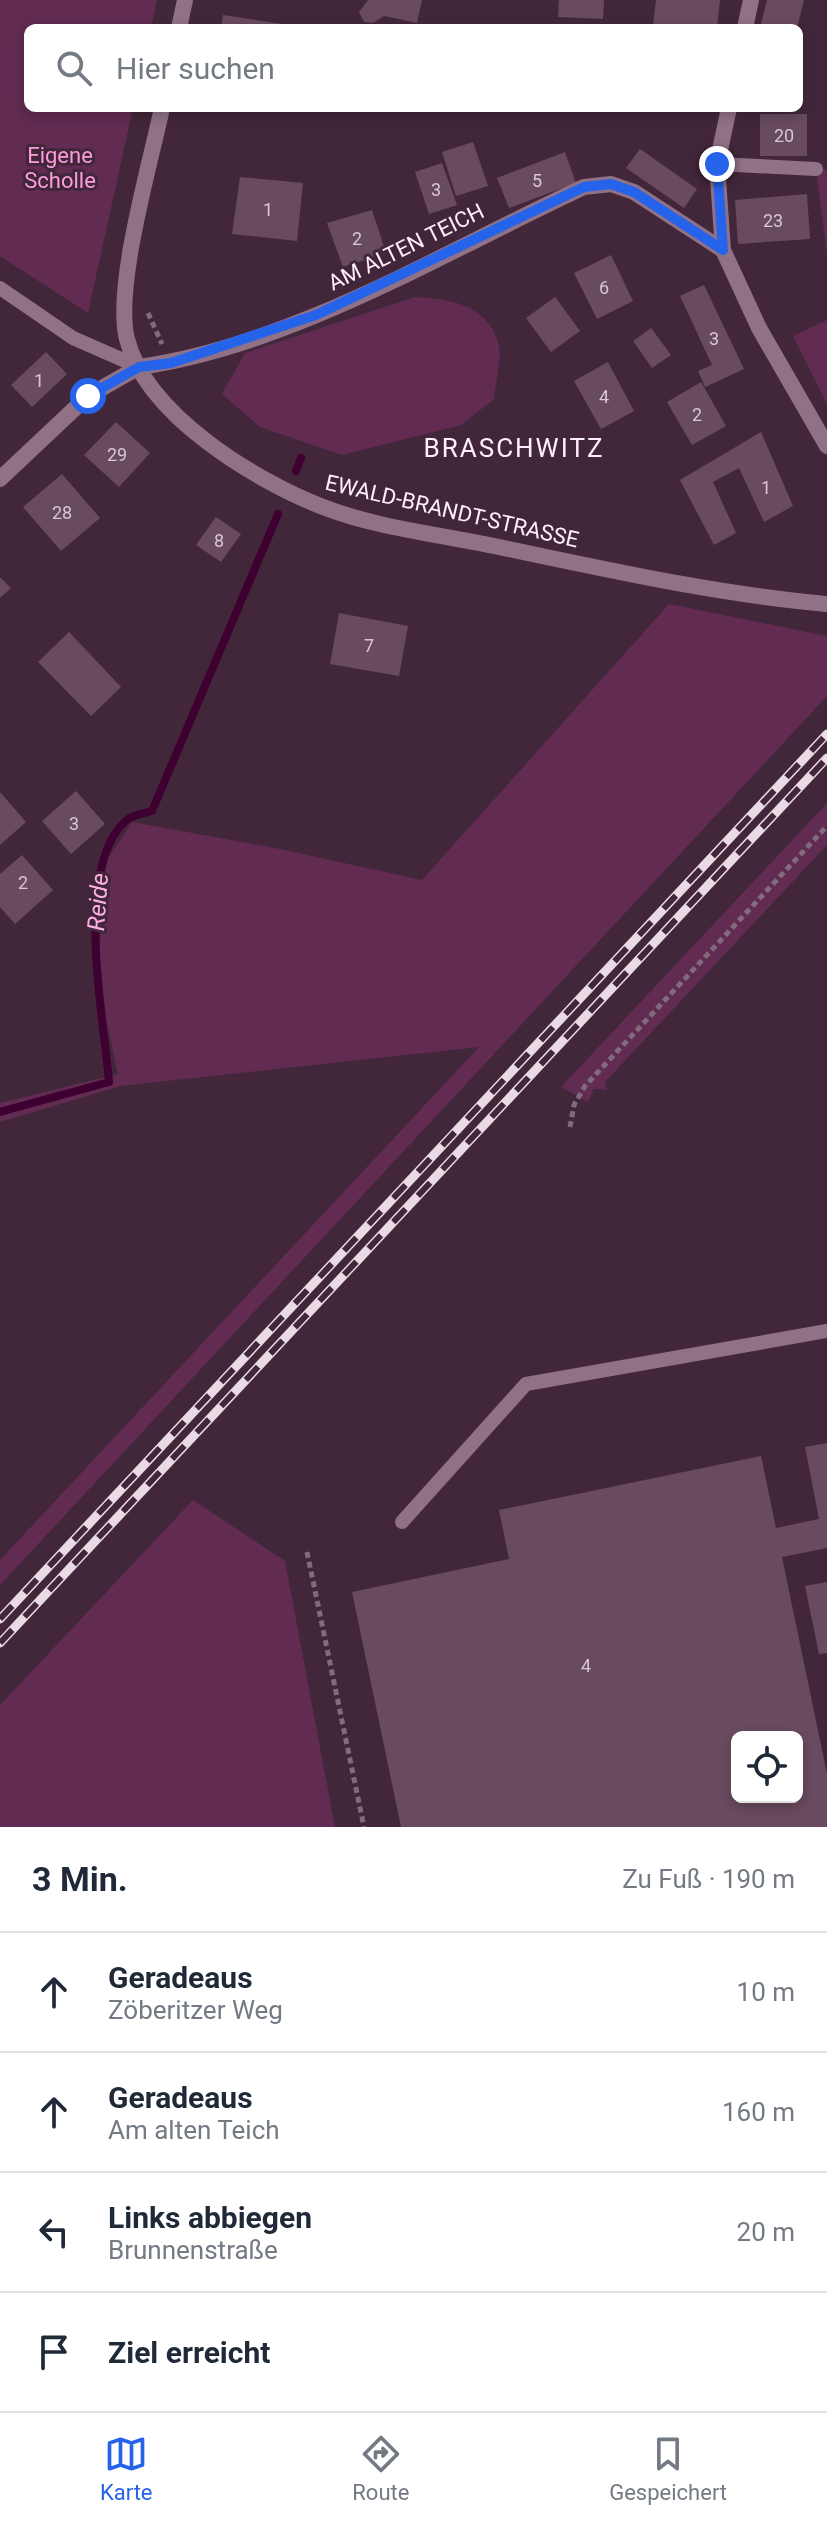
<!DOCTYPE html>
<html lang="de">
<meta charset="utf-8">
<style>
body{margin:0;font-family:Roboto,sans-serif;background:#f2f2f3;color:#1f2937}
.controls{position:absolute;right:24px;bottom:24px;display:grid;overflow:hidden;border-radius:12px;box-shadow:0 4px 12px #0003}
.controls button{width:72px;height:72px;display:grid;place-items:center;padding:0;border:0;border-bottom:2px solid #e0e1e3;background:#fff;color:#1f2937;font:40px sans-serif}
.stop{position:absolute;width:24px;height:24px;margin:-18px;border:6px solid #2563eb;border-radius:50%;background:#fff}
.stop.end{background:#2563eb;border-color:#fff;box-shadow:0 2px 8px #0008}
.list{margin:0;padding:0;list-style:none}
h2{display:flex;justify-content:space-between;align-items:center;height:104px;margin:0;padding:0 32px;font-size:34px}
h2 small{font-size:26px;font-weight:400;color:#747a83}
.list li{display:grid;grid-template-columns:52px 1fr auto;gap:24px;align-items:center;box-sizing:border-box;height:120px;padding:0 32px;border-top:2px solid #e0e1e3}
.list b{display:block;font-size:30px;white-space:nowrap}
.list p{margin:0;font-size:26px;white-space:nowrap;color:#747a83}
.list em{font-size:26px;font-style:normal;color:#747a83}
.icon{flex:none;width:44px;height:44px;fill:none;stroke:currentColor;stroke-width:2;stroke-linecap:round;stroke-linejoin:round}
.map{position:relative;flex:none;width:827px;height:1827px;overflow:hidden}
.search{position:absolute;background:#fff;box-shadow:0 4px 12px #0003;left:24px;right:24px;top:24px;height:88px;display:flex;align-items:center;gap:20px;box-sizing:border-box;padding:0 28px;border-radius:12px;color:#747a83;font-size:30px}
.sheet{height:584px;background:#fff}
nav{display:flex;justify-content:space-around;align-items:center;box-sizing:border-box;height:112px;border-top:2px solid #e0e1e3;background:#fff;font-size:22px;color:#747a83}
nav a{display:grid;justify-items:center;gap:4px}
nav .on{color:#2563eb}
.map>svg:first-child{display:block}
.green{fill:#612b52}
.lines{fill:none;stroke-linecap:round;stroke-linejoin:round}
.stream{stroke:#3d0030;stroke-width:8}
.building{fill:#684b5e;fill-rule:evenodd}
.path{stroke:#826b7a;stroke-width:5;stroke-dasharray:6 4;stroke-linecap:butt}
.service{stroke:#917186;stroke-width:14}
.minor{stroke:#917186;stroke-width:16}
.tertiary{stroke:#917186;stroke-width:16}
.rail-casing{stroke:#eadae4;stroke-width:9}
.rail{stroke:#42273a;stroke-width:6;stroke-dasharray:18;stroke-linecap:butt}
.route{stroke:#2563eb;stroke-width:10}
.labels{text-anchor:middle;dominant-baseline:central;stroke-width:6;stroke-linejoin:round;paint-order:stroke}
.number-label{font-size:18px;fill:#d9c7d2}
.park-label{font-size:22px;fill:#fc9bde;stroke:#42273a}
.street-label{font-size:22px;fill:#fff0f9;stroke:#42273a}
.water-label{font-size:24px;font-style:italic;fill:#feb0e5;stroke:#42273a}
.quarter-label{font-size:26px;letter-spacing:2px;fill:#fff0f9;stroke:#42273a}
</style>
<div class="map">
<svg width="827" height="1827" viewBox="0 0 827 1827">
<rect width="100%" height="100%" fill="#42273a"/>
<g class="green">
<path d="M0 0H157L151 28H28V108H133L88 313 0 256Z"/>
<path d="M816 169 827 170V254Z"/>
<path d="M415 297C449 299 487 304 498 342 503 357 495 383 494 399L461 425 342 455 260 427 222 394 245 353Z"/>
<path d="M827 320V404L793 336Z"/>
<path d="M669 604 827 636V696L0 1585V1560L479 1047 121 1086 0 1122V1103L118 1074 106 1018 99 955 107 860 132 822 280 849 422 880Z"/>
<path d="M827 803V845L605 1082 607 1090 594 1089 588 1102 561 1087Z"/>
<path d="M193 1500 285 1561 335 1827H0V1705Z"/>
</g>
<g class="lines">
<g class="stream">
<path d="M296 471 301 458"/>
<path d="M0 1112 109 1082C104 1018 72 864 128 819 134 815 145 813 152 811L278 514"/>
</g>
</g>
<g class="building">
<path d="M368 0H422L417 23 384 16 373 23 364 22 359 12Z"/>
<path d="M559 0H604L603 19 558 17Z"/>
<path d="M656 0H720L717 28H647V24L653 25Z"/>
<path d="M767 0H804L797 28H760Z"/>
<path d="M223 15 289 25V28H221Z"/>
<rect x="760" y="114" width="47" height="42"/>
<path d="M473 142 488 186 456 196 442 152Z"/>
<path d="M640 149 697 189 684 208 626 168Z"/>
<path d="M565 152 576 183 509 208 497 178Z"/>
<path d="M442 163 457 205 429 214 415 172Z"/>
<path d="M240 177 303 183 297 241 232 234Z"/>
<path d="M807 194 810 239 738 244 735 200Z"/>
<path d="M372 210 386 253 343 267 327 223Z"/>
<path d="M611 255 633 301 597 319 574 273Z"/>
<path d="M704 285 744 369 705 387 698 371 712 365 680 296Z"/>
<path d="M555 297 580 331 551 352 526 318Z"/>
<path d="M651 328 671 355 652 368 633 341Z"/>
<path d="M46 352 67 374 32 407 11 385Z"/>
<path d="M608 362 634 411 601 429 574 381Z"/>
<path d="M701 382 726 426 692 445 667 402Z"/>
<path d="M116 422 150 453 119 487 84 455Z"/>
<path d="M761 432 793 506 764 522 739 468 713 482 736 533 714 545 680 480Z"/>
<path d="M62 474 100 518 61 551 23 507Z"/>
<path d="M216 517 241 534 221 562 196 545Z"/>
<path d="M0 577 11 588 0 598Z"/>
<path d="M339 613 408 626 399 676 330 664Z"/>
<path d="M69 632 121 687 91 716 38 662Z"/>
<path d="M76 791 105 824 71 854 42 821Z"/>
<path d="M0 792 26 822 0 845Z"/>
<path d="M22 855 53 890 15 924 0 907V874Z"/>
<path d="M827 1443V1548L782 1557 827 1774V1827H401L352 1592 509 1559 499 1510 761 1456 776 1528 819 1519 805 1447ZM737 1737H797V1797H737Z"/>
<path d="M827 1582V1653L819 1654 805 1586Z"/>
</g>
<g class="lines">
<g class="path">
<path d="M148 313 162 344"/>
<path d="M570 1127 574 1105 585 1086 827 826"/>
<path d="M307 1552 364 1827"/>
</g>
<g class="service">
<path d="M717 164 816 169"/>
<path d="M0 288 73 338 139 367"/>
<path d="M402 1522 526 1384 827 1331"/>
</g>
<g class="minor">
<path d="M745 28 751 0"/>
<path d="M729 108 717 164 723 250 759 328 827 446"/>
<path d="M139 367C291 346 446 251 584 187L611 184 634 192 723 250"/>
</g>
<g class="tertiary">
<path d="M179 28 185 0"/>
<path d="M162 108C150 165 114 288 127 339 146 415 256 481 323 507 377 528 438 534 494 546 605 569 714 594 827 604"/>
<path d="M0 479 88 396 139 367"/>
</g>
<g class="rail-casing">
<g id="rail">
<path d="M0 1619 827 734"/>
<path d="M0 1643 827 758"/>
</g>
</g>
<use href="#rail" class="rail"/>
</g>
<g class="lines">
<path class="route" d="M88 396 139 367 171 363 316 315 584 187 611 184 634 192 723 250 717 164"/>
</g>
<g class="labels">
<g class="number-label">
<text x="784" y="135">20</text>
<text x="537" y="180">5</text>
<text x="436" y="189">3</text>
<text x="268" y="209">1</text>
<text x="773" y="220">23</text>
<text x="357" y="238">2</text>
<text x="604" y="287">6</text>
<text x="714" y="338">3</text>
<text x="39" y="380">1</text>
<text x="604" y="396">4</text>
<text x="697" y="414">2</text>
<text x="117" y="454">29</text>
<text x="766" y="487">1</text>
<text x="62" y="512">28</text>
<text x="219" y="540">8</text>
<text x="369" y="645">7</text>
<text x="74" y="823">3</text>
<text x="23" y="882">2</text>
<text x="586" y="1665">4</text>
</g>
<g class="park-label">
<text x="60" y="155">Eigene<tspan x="60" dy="25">Scholle</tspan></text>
</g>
<g class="street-label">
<text transform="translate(406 247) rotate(-26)">AM ALTEN TEICH</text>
<text transform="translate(452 511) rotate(13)">EWALD-BRANDT-STRASSE</text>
</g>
<g class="water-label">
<text transform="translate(98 902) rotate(-86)">Reide</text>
</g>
<g class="quarter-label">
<text x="514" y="448">BRASCHWITZ</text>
</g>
</g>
</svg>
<div class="controls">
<button><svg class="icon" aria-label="locate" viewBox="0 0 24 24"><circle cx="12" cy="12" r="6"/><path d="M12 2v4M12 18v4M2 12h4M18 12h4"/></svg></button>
</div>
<div class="stop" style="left:88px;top:396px"></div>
<div class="stop end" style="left:717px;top:164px"></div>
<div class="search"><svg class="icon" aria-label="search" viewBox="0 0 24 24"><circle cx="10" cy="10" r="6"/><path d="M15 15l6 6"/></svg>Hier suchen</div>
</div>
<section class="sheet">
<h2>3 Min.<small>Zu Fuß · 190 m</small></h2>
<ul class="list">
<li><svg class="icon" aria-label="ahead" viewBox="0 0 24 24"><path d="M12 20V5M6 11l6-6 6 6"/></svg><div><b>Geradeaus</b><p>Zöberitzer Weg</p></div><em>10 m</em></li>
<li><svg class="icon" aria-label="ahead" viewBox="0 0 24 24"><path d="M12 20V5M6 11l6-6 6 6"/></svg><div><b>Geradeaus</b><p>Am alten Teich</p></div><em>160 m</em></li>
<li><svg class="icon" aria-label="left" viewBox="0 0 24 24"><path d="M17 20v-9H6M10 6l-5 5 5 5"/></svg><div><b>Links abbiegen</b><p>Brunnenstraße</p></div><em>20 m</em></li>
<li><svg class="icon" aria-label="arrive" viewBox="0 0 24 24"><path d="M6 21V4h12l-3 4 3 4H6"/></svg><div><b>Ziel erreicht</b></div></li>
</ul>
</section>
<nav>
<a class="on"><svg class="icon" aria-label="map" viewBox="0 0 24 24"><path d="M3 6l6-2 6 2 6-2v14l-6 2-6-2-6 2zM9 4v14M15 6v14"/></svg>Karte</a>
<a><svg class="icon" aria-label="directions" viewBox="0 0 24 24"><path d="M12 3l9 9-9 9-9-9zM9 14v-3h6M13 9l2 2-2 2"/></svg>Route</a>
<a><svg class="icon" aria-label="saved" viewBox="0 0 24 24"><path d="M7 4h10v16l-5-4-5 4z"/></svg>Gespeichert</a>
</nav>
